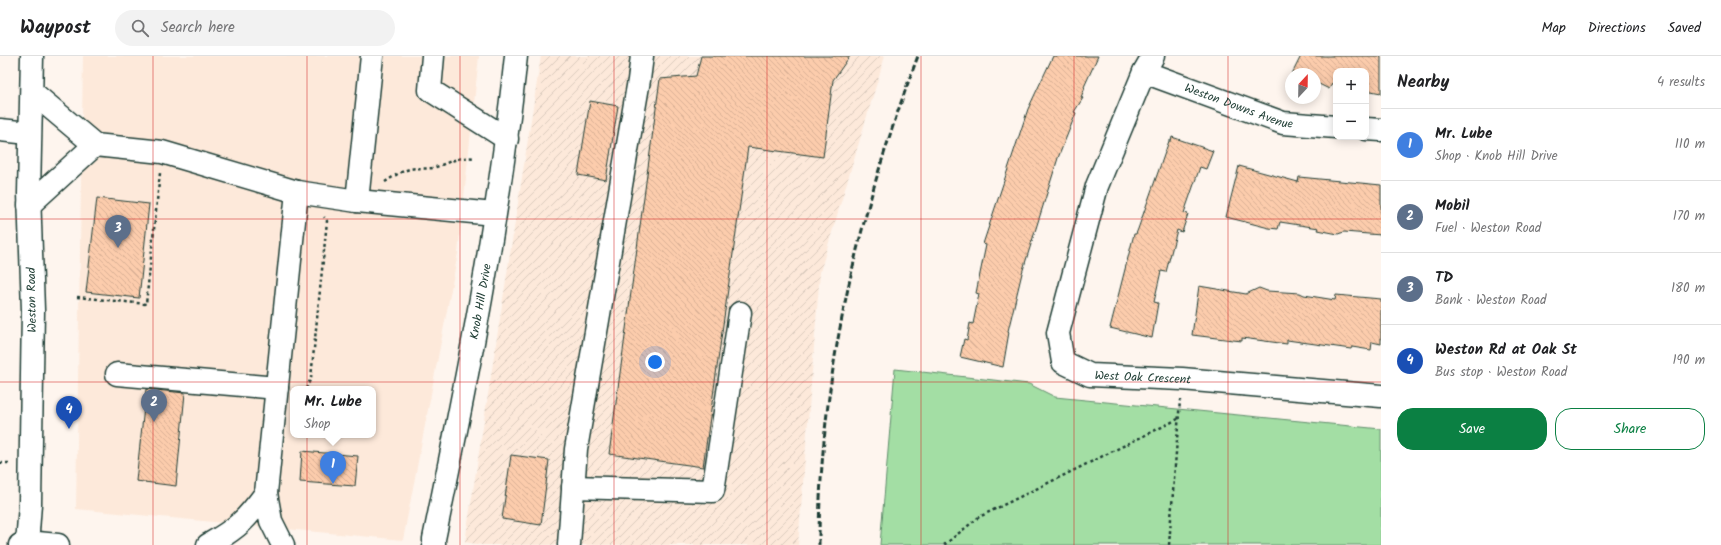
<!DOCTYPE html>
<meta charset="utf-8">
<style>
body{margin:0;font-family:Kalam,sans-serif;background:#f2f2f2;color:#202124}
.controls{position:absolute;right:12px;top:12px;display:grid;overflow:hidden;border-radius:8px;box-shadow:0 2px 10px #0003}
.controls button{width:36px;height:36px;display:grid;place-items:center;padding:0;border:0;border-bottom:1px solid #e0e0e0;background:#fff;color:#202124;font:20px sans-serif}
.compass{position:absolute;left:1285px;top:12px;width:36px;height:36px;border-radius:50%;background:#fff;box-shadow:0 2px 10px #0003;rotate:22deg}
.you{position:absolute;left:655px;top:306px;width:14px;height:14px;margin:-10px;border:3px solid #fff;border-radius:50%;background:#1a73e8;box-shadow:0 0 0 6px #1a73e833}
.badge{display:grid;place-items:center;width:26px;height:26px;border-radius:50%;background:#0b8043;color:#fff;font-size:13px;font-weight:700}
.pin{position:absolute;translate:-50% -33px;filter:drop-shadow(0 1px 2px #0008)}
.pin::after{content:'';position:absolute;top:21px;width:14px;height:12px;background:inherit;clip-path:polygon(0 0,100% 0,50% 100%)}
.popup{position:absolute;left:290px;top:330px;width:86px;height:52px;box-sizing:border-box;display:grid;place-content:center;border-radius:8px;background:#fff;filter:drop-shadow(0 1px 3px #0005);font-size:13px;white-space:nowrap;color:#757577}
.popup b{font-size:15px;color:#202124}
.popup::after{content:'';position:absolute;left:50%;top:100%;margin-left:-8px;border:8px solid transparent;border-top-color:#fff}
.list{margin:0;padding:0;list-style:none}
h2{display:flex;justify-content:space-between;align-items:center;height:52px;margin:0;padding:0 16px;font-size:17px}
h2 small{font-size:13px;font-weight:400;color:#757577}
.list li{display:grid;grid-template-columns:26px 1fr auto;gap:12px;align-items:center;box-sizing:border-box;height:72px;padding:0 16px;border-top:1px solid #e0e0e0}
.list b{display:block;font-size:15px;white-space:nowrap}
.list p{margin:0;font-size:13px;white-space:nowrap;color:#757577}
.list em{font-size:13px;font-style:normal;color:#757577}
.actions{display:flex;gap:8px;padding:12px 16px}
.actions a{flex:1;padding:9px 0;border:1px solid #0b8043;border-radius:16px;text-align:center;font-size:14px;color:#0b8043}
.actions .main{background:#0b8043;color:#fff}
.icon{flex:none;width:22px;height:22px;fill:none;stroke:currentColor;stroke-width:2;stroke-linecap:round;stroke-linejoin:round}
.map{position:relative;flex:none;width:1381px;height:489px;overflow:hidden}
header{display:flex;align-items:center;gap:24px;box-sizing:border-box;height:56px;padding:0 20px;background:#fff;border-bottom:1px solid #e0e0e0}
header strong{font-size:19px}
nav{display:flex;gap:22px;margin-inline-start:auto;font-size:14px}
.search{width:280px;height:36px;background:#f2f2f2;display:flex;align-items:center;gap:10px;box-sizing:border-box;padding:0 14px;border-radius:22px;color:#757577;font-size:15px}
main{display:flex}
aside{flex:1;background:#fff}
.map>svg:first-child{display:block}
.built{fill:#fde9da;fill-rule:evenodd}
.industrial{fill:url(#industrial-furrows)}
.grass{fill:#a3dea4;stroke:#618e6c}
.building{fill:url(#building-back-hatch);stroke:#1f3d34}
.lines{fill:none;stroke-linecap:round;stroke-linejoin:round}
.minor-casing{stroke:#1f3d34;stroke-width:25}
.major-casing{stroke:#1f3d34;stroke-width:25}
.path{stroke:#1f3d34;stroke-width:2.5;stroke-dasharray:3 3;stroke-linecap:butt}
.minor{stroke:#fff;stroke-width:22}
.major{stroke:#fff;stroke-width:22}
.rail{stroke:#1f3d34;stroke-width:3;stroke-dasharray:6 3;stroke-linecap:butt}
.grid{fill:none;stroke:#d62828;stroke-width:1;stroke-opacity:0.55}
.labels{text-anchor:middle;dominant-baseline:central;stroke-width:3.5;stroke-linejoin:round;paint-order:stroke}
.street-label{font-size:12px;fill:#1f3d34;stroke:#fff}
</style>
<header>
<strong>Waypost</strong>
<div class="search"><svg class="icon" aria-label="search" viewBox="0 0 24 24"><circle cx="10" cy="10" r="6"/><path d="M15 15l6 6"/></svg>Search here</div>
<nav><a>Map</a><a>Directions</a><a>Saved</a></nav>
</header>
<main>
<div class="map">
<svg width="1381" height="489" viewBox="0 0 1381 489">
<defs>
<pattern id="industrial-furrows" width="10" height="10" patternUnits="userSpaceOnUse"><rect width="10" height="10" fill="#fde9da"/><path d="M-1 1l2-2M0 10L10 0M9 11l2-2" fill="none" stroke="#d8c9bc"/></pattern>
<pattern id="building-back-hatch" width="6" height="6" patternUnits="userSpaceOnUse"><rect width="6" height="6" fill="#fcccac"/><path d="M-1 5l2 2M0 0l6 6M5-1l2 2" fill="none" stroke="#d8b095"/></pattern>
</defs>
<rect width="100%" height="100%" fill="#fef5ee"/>
<filter id="ink" filterUnits="userSpaceOnUse"><feTurbulence type="fractalNoise" baseFrequency=".025" numOctaves="2"/><feDisplacementMap in="SourceGraphic" scale="8" xChannelSelector="R" yChannelSelector="G"/><feConvolveMatrix kernelMatrix="1 2 1 2 8 2 1 2 1" color-interpolation-filters="sRGB"/></filter>
<g filter="url(#ink)">
<path class="built" d="M83 0H479L458 197 403 484 76 453ZM293 333H373V379H293Z"/>
<path class="industrial" d="M541 0H885L820 216 798 489H482L465 486Z"/>
<path class="grass" d="M895 313 1029 328 1055 341 1381 373V489H880Z"/>
<g class="building">
<path d="M701 0H850L833 24 823 101 748 91 703 411 609 398 660 23 696 20Z"/>
<path d="M1053 0H1098L1084 31 1085 32 1081 41 1083 42 1074 56 1076 57 1058 102 1022 217 1008 275 1009 276 1003 311 960 301 964 283 967 284 970 267 973 268 979 238 976 237 986 189 983 188 1028 53Z"/>
<path d="M1301 0H1381V37L1366 34V15H1336V28L1332 27 1329 33 1315 26V18H1292Z"/>
<path d="M590 45 618 50 606 124 578 119Z"/>
<path d="M1172 81 1213 95 1206 113 1200 111 1184 157 1188 158 1182 176 1177 174 1166 216 1161 215 1154 246 1158 247 1152 282 1110 272 1134 178H1136L1138 173 1169 85H1171Z"/>
<path d="M1239 110 1298 126 1299 121 1381 129V179L1344 176 1338 178 1318 174 1319 172 1280 166 1278 173 1269 172 1226 161Z"/>
<path d="M97 142 149 148 139 242 86 236Z"/>
<path d="M1199 230 1246 238 1259 232 1267 235 1300 237 1304 239 1335 244 1336 239 1381 243V288L1372 286 1371 294 1352 291 1351 293 1287 284V288L1242 282V285L1233 284 1192 279Z"/>
<path d="M146 333 185 337 176 430 136 425Z"/>
<path d="M302 395 358 400 355 430 300 426Z"/>
<path d="M511 399 549 404 541 469 502 463Z"/>
</g>
<g class="lines">
<g class="minor-casing">
<g id="minor">
<path d="M433 0 430 34 507 83"/>
<path id="s1" d="M1153 0 1144 16 1097 130 1058 277 1063 306 1090 319 1182 323 1381 340"/>
<path id="s2" d="M1144 16 1283 67 1336 71"/>
<path d="M32 36 95 89 162 96 297 136 357 145 494 158"/>
<path d="M1366 73 1381 74"/>
<path d="M0 74 29 77"/>
<path d="M357 145 372 0"/>
<path d="M29 149 95 89"/>
<path d="M117 318 277 332"/>
<path d="M573 431 713 435 740 257"/>
<path d="M20 489 27 486 58 489"/>
<path d="M208 489C238 472 246 464 266 437"/>
<path d="M283 489 271 465 266 437 297 136"/>
<path id="s3" d="M434 489V483C467 323 499 162 516 0"/>
<path d="M569 489 576 393 639 24 642 0"/>
</g>
</g>
<g class="major-casing">
<path id="major" d="M27 489 30 448 33 254 29 137 32 0"/>
</g>
<g class="path">
<path d="M385 126C393 121 401 115 410 113 418 111 428 114 436 111 450 106 459 100 475 102"/>
<path d="M77 241 146 248 160 117"/>
<path d="M306 333 311 322 327 165 324 161"/>
<path d="M0 407H9"/>
<path d="M944 489 979 461 1178 363"/>
<path d="M1169 489 1180 344"/>
</g>
<use href="#minor" class="minor"/>
<use href="#major" class="major"/>
<path class="rail" d="M819 489C819 322 859 155 918 0"/>
</g>
</g>
<path class="grid" d="M153 0V489M307 0V489M460 0V489M614 0V489M767 0V489M921 0V489M1074 0V489M1228 0V489M0 163H1381M0 326H1381"/>
<g class="labels">
<g class="street-label">
<text stroke="none"><textPath href="#s2" startOffset="101">Weston Downs Avenue</textPath></text>
<text transform="translate(32 244) rotate(-91)">Weston Road</text>
<text stroke="none"><textPath href="#s3" startOffset="248">Knob Hill Drive</textPath></text>
<text stroke="none"><textPath href="#s1" startOffset="406">West Oak Crescent</textPath></text>
</g>
</g>
</svg>
<div class="controls">
<button>+</button>
<button>−</button>
</div>
<svg class="compass" viewBox="-18 -18 36 36"><path d="M0-13l5 13h-10z" fill="#e53935"/><path d="M0 13l5-13h-10z" fill="#757577"/></svg>
<div class="you"></div>
<div class="pin badge" style="left:333px;top:428px;background:#3f7fe0">1</div>
<div class="popup"><b>Mr. Lube</b>Shop</div>
<div class="pin badge" style="left:154px;top:366px;background:#5c6f8a">2</div>
<div class="pin badge" style="left:118px;top:192px;background:#5c6f8a">3</div>
<div class="pin badge" style="left:69px;top:373px;background:#1a4fb4">4</div>
</div>
<aside>
<h2>Nearby<small>4 results</small></h2>
<ul class="list">
<li><span class="badge" style="background:#3f7fe0">1</span><div><b>Mr. Lube</b><p>Shop · Knob Hill Drive</p></div><em>110 m</em></li>
<li><span class="badge" style="background:#5c6f8a">2</span><div><b>Mobil</b><p>Fuel · Weston Road</p></div><em>170 m</em></li>
<li><span class="badge" style="background:#5c6f8a">3</span><div><b>TD</b><p>Bank · Weston Road</p></div><em>180 m</em></li>
<li><span class="badge" style="background:#1a4fb4">4</span><div><b>Weston Rd at Oak St</b><p>Bus stop · Weston Road</p></div><em>190 m</em></li>
</ul>
<div class="actions"><a class="main">Save</a><a>Share</a></div>
</aside>
</main>
